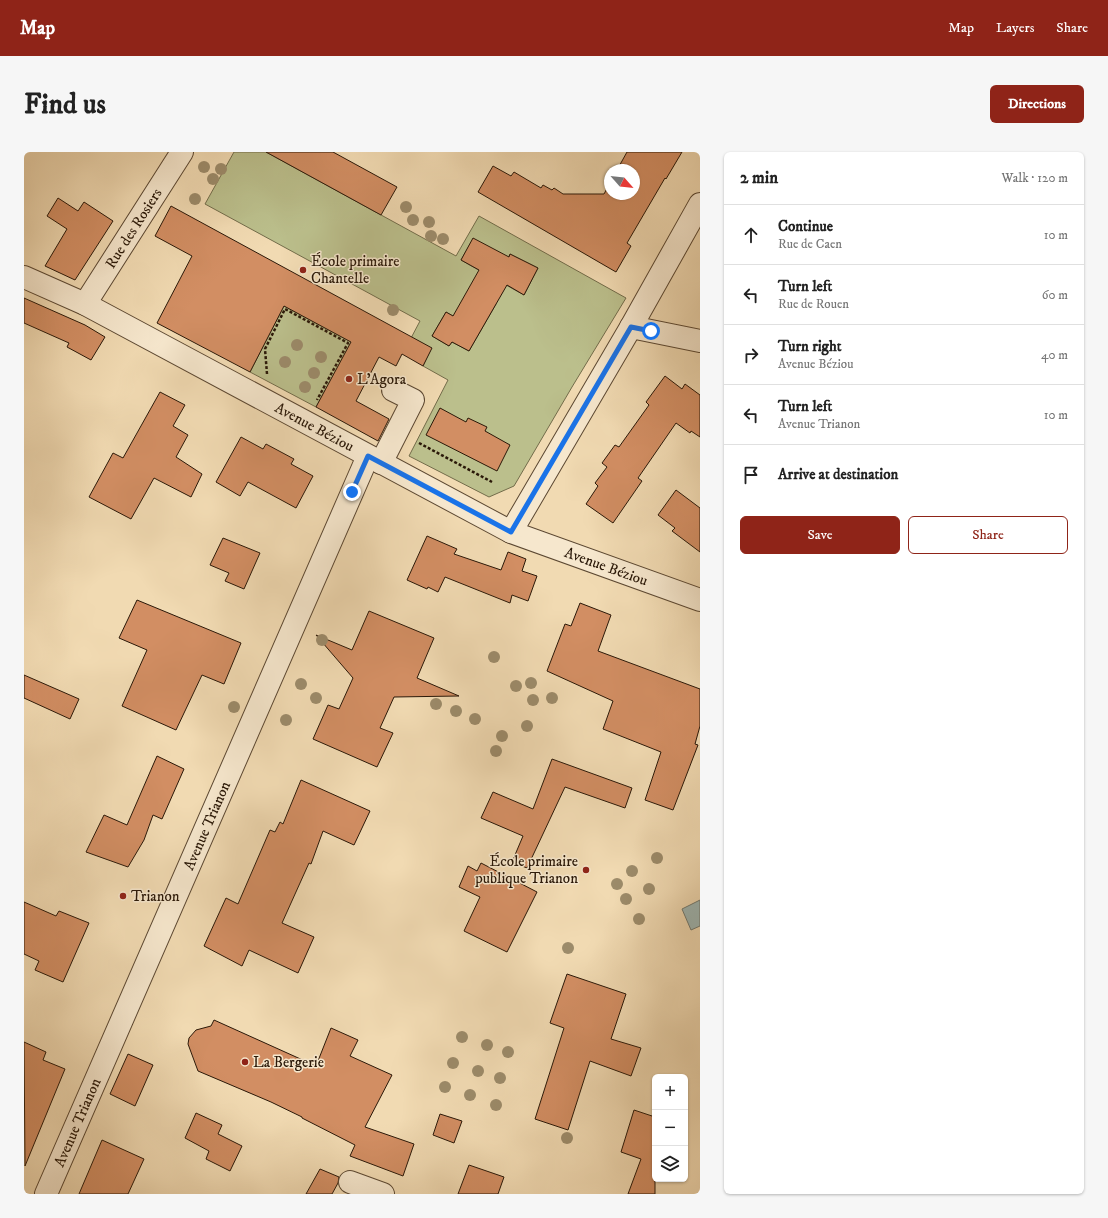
<!DOCTYPE html>
<meta charset="utf-8">
<style>
body{margin:0;font-family:"IM FELL DW Pica",serif;background:#f6f6f6;color:#222}
.controls{position:absolute;right:12px;bottom:12px;display:grid;overflow:hidden;border-radius:6px;box-shadow:0 1px 3px #0004}
.controls button{width:36px;height:36px;display:grid;place-items:center;padding:0;border:0;border-bottom:1px solid #e0e0e0;background:#fff;color:#222;font:20px sans-serif}
.compass{position:absolute;left:580px;top:12px;width:36px;height:36px;border-radius:50%;background:#fff;box-shadow:0 1px 3px #0004;rotate:117deg}
.stop{position:absolute;width:12px;height:12px;margin:-9px;border:3px solid #1a73e8;border-radius:50%;background:#fff}
.stop.end{background:#1a73e8;border-color:#fff;box-shadow:0 1px 4px #0008}
.list{margin:0;padding:0;list-style:none}
h2{display:flex;justify-content:space-between;align-items:center;height:52px;margin:0;padding:0 16px;font-size:17px}
h2 small{font-size:13px;font-weight:400;color:#767676}
.list li{display:grid;grid-template-columns:26px 1fr auto;gap:12px;align-items:center;box-sizing:border-box;height:60px;padding:0 16px;border-top:1px solid #e0e0e0}
.list b{display:block;font-size:15px;white-space:nowrap}
.list p{margin:0;font-size:13px;white-space:nowrap;color:#767676}
.list em{font-size:13px;font-style:normal;color:#767676}
.actions{display:flex;gap:8px;padding:12px 16px}
.actions a{flex:1;padding:9px 0;border:1px solid #8f2418;border-radius:6px;text-align:center;font-size:14px;color:#8f2418}
.actions .main{background:#8f2418;color:#fff}
.icon{flex:none;width:22px;height:22px;fill:none;stroke:currentColor;stroke-width:2;stroke-linecap:round;stroke-linejoin:round}
.map{position:relative;flex:none;width:676px;height:1042px;overflow:hidden;border-radius:6px}
header{display:flex;align-items:center;gap:24px;box-sizing:border-box;height:56px;padding:0 20px;background:#8f2418;color:#fff}
header strong{font-size:19px}
nav{display:flex;gap:22px;margin-inline-start:auto;font-size:14px}
.intro{display:flex;align-items:center;justify-content:space-between;box-sizing:border-box;height:96px;padding:0 24px}
h1{margin:0;font-size:28px}
.button{padding:10px 18px;border-radius:6px;background:#8f2418;color:#fff;font-size:14px;font-weight:700}
main{display:flex;gap:24px;padding:0 24px}
aside{flex:1;background:#fff;border-radius:6px;box-shadow:0 1px 3px #0004}
.map>svg:first-child{display:block}
.green{fill:#bbbf8c;stroke:#726c4a;fill-rule:evenodd}
.water{fill:#9eb8b6;stroke:#707870}
.building{fill:#d28e63;stroke:#2a1808}
.lines{fill:none;stroke-linecap:round;stroke-linejoin:round}
.minor-casing{stroke:#5c4832;stroke-width:24}
.path{stroke:#2a1808;stroke-width:2.5;stroke-dasharray:3 2;stroke-linecap:butt}
.minor{stroke:#f6e7cd;stroke-width:22}
.tree{fill:#9c8b6a}
.route{stroke:#1a73e8;stroke-width:5}
.poi-dot{fill:#8f2418;stroke:#f6e7cd;stroke-width:1.5}
.labels{text-anchor:middle;dominant-baseline:central;stroke-width:3;stroke-linejoin:round;paint-order:stroke}
.street-label{font-size:15px;fill:#2a1808;stroke:#f6e7cd}
.poi-label{font-size:15px;fill:#2a1808;stroke:#f6e7cd;text-anchor:start}
</style>
<header>
<strong>Map</strong>
<nav><a>Map</a><a>Layers</a><a>Share</a></nav>
</header>
<div class="intro"><h1>Find us</h1><a class="button">Directions</a></div>
<main>
<div class="map">
<svg width="676" height="1042" viewBox="0 0 676 1042">
<rect width="100%" height="100%" fill="#f1dab2"/>
<filter id="stains"><feTurbulence type="fractalNoise" baseFrequency=".005" numOctaves="4"/><feColorMatrix values="0 0 0 0 .2 0 0 0 0 .09 0 0 0 0 .02 0 0 0 .5 -.17"/></filter>
<radialGradient id="worn" r=".72"><stop offset=".6" stop-color="#630" stop-opacity="0"/><stop offset="1" stop-color="#630" stop-opacity=".3"/></radialGradient>
<g class="green">
<path d="M210 0H242L432 104 455 64 602 146 548 235 490 334 465 345 385 304 424 228 399 214 406 199 386 188 396 169 181 52ZM449 87 465 124 437 108ZM486 102 514 116 500 143 473 128ZM472 152 445 199 428 190 425 194 408 184 422 160 429 164Z"/>
<path d="M260 154 327 190 292 255 226 220Z"/>
</g>
<path class="water" d="M676 748V774L667 778 658 757Z"/>
<g class="building">
<path d="M242 0H309L373 35 357 63Z"/>
<path d="M603 0H658L642 27 641 26 603 91 607 94 592 120 454 40 469 14 487 24 490 20 517 36 519 33 528 38 530 36 539 42H580L586 31V42H610V18H593Z"/>
<path d="M34 46 54 59 60 50 89 69 51 128 21 114 43 77 23 64Z"/>
<path d="M147 54 408 196 399 214 378 202 372 214 355 205 332 249 365 267 354 289 292 255 327 190 260 154 226 220 133 171 168 104 131 84Z"/>
<path d="M449 86 485 105 486 102 514 116 500 143 483 133 445 199 428 190 425 194 408 184 422 160 429 164 455 118 437 108Z"/>
<path d="M0 146 61 173 81 185 67 208 43 195 45 191 0 171Z"/>
<path d="M641 224 658 237 661 232 676 243V285L667 279 666 281 652 271 614 326 618 329 589 371 562 352 574 334 571 331 583 315 578 311 591 293 595 295 625 253 622 250Z"/>
<path d="M136 240 161 253 149 274 164 283 152 305 178 322 167 345 130 326 107 367 65 345 89 301 99 306Z"/>
<path d="M416 256 442 270 444 266 463 275 461 279 486 293 473 319 402 283Z"/>
<path d="M217 285 239 297 242 292 270 307 267 312 289 324 272 356 224 330 216 344 192 330Z"/>
<path d="M652 338 676 356V400L648 379 651 376 634 363Z"/>
<path d="M403 384 433 397 430 402 477 418 484 400 502 407 498 419 513 424 504 449 488 443 486 451 421 425 414 440 404 435 403 437 383 428Z"/>
<path d="M199 386 236 401 220 437 201 429 205 421 186 413Z"/>
<path d="M113 448 217 491 200 532 178 523 152 578 98 554 123 498 95 486Z"/>
<path d="M556 451 587 463 574 499 676 537V574L671 592 674 593 649 658 621 648 637 600 579 577 589 549 523 519 541 472 547 474Z"/>
<path d="M345 459 410 486 393 526 435 544 370 545 356 576 369 581 353 615 289 587 304 553 315 557 329 526 292 483 328 498Z"/>
<path d="M0 523 55 547 46 567 0 546Z"/>
<path d="M133 604 160 617 138 667 129 663 120 688 104 715 62 700 80 663 103 673Z"/>
<path d="M528 607 608 636 601 656 541 635 503 716 488 710 499 684 457 666 469 640 509 657Z"/>
<path d="M277 628 346 659 330 693 299 679 287 712 285 711 258 771 290 785 274 821 225 798 218 814 180 794 202 746 214 752 246 678 251 680 256 670 259 672Z"/>
<path d="M457 711 513 740 483 800 440 779 456 745 435 735 444 714 453 719Z"/>
<path d="M0 750 32 764 35 759 65 771 39 830 11 818 15 809 0 802Z"/>
<path d="M543 822 602 842 587 887 617 896 607 924 566 909 544 978 511 967 540 876 526 871Z"/>
<path d="M190 868 292 914 307 876 334 888 326 904 368 923 341 975 390 992 379 1024 326 1004 331 993 278 966V965L247 950 174 919 164 892 165 886 172 878 187 874Z"/>
<path d="M0 890 22 900 19 908 41 917 1 1014Z"/>
<path d="M104 902 129 913 111 954 86 942Z"/>
<path d="M610 958 631 965V1042H604L617 1007 597 1000Z"/>
<path d="M172 961 198 973 194 982 218 994 206 1019 182 1007 185 999 161 986Z"/>
<path d="M416 962 438 969 430 991 409 983Z"/>
<path d="M78 988 120 1007 104 1042H55Z"/>
<path d="M445 1013 480 1025 474 1042H434Z"/>
<path d="M296 1017 315 1025 314 1031 308 1042H282Z"/>
</g>
<g class="lines">
<g class="minor-casing">
<g id="minor">
<path id="s1" d="M0 125 61 152 487 380 676 448"/>
<path id="s2" d="M61 152 158 0"/>
<path d="M607 175 676 189"/>
<path d="M357 311 389 248 369 238"/>
<path d="M487 380 607 175 676 52"/>
<path d="M326 1030 359 1042"/>
<path id="s3" d="M22 1042 344 304"/>
</g>
</g>
<g class="path">
<path d="M243 222 241 197 261 157 324 191 293 248"/>
<path d="M395 291 468 330"/>
</g>
<use href="#minor" class="minor"/>
</g>
<g class="tree">
<circle cx="180" cy="15" r="6"/>
<circle cx="197" cy="17" r="6"/>
<circle cx="189" cy="27" r="6"/>
<circle cx="171" cy="47" r="6"/>
<circle cx="382" cy="55" r="6"/>
<circle cx="389" cy="68" r="6"/>
<circle cx="405" cy="70" r="6"/>
<circle cx="407" cy="84" r="6"/>
<circle cx="419" cy="87" r="6"/>
<circle cx="369" cy="158" r="6"/>
<circle cx="273" cy="193" r="6"/>
<circle cx="297" cy="205" r="6"/>
<circle cx="261" cy="210" r="6"/>
<circle cx="290" cy="221" r="6"/>
<circle cx="281" cy="235" r="6"/>
<circle cx="298" cy="488" r="6"/>
<circle cx="470" cy="505" r="6"/>
<circle cx="507" cy="531" r="6"/>
<circle cx="277" cy="532" r="6"/>
<circle cx="492" cy="534" r="6"/>
<circle cx="292" cy="546" r="6"/>
<circle cx="528" cy="546" r="6"/>
<circle cx="509" cy="548" r="6"/>
<circle cx="412" cy="552" r="6"/>
<circle cx="210" cy="555" r="6"/>
<circle cx="432" cy="559" r="6"/>
<circle cx="451" cy="567" r="6"/>
<circle cx="262" cy="568" r="6"/>
<circle cx="503" cy="574" r="6"/>
<circle cx="478" cy="584" r="6"/>
<circle cx="472" cy="599" r="6"/>
<circle cx="633" cy="706" r="6"/>
<circle cx="608" cy="719" r="6"/>
<circle cx="593" cy="732" r="6"/>
<circle cx="625" cy="737" r="6"/>
<circle cx="602" cy="747" r="6"/>
<circle cx="615" cy="767" r="6"/>
<circle cx="544" cy="796" r="6"/>
<circle cx="438" cy="885" r="6"/>
<circle cx="463" cy="893" r="6"/>
<circle cx="484" cy="900" r="6"/>
<circle cx="429" cy="911" r="6"/>
<circle cx="454" cy="919" r="6"/>
<circle cx="476" cy="926" r="6"/>
<circle cx="421" cy="935" r="6"/>
<circle cx="446" cy="943" r="6"/>
<circle cx="472" cy="953" r="6"/>
<circle cx="543" cy="986" r="6"/>
</g>
<g class="lines">
<path class="route" d="M328 340 344 304 487 380 607 175 627 179"/>
</g>
<g class="poi-dot">
<circle cx="279" cy="118" r="4"/>
<circle cx="325" cy="227" r="4"/>
<circle cx="562" cy="718" r="4"/>
<circle cx="99" cy="744" r="4"/>
<circle cx="221" cy="910" r="4"/>
</g>
<g class="labels">
<g class="street-label">
<text stroke="none"><textPath href="#s2" startOffset="90">Rue des Rosiers</textPath></text>
<text stroke="none"><textPath href="#s1" startOffset="327">Avenue Béziou</textPath></text>
<text stroke="none"><textPath href="#s1" startOffset="651">Avenue Béziou</textPath></text>
<text stroke="none"><textPath href="#s3" startOffset="402">Avenue Trianon</textPath></text>
<text stroke="none"><textPath href="#s3" startOffset="78">Avenue Trianon</textPath></text>
</g>
<g class="poi-label">
<text x="287" y="109">École primaire<tspan x="287" dy="17">Chantelle</tspan></text>
<text x="333" y="227">L'Agora</text>
<text x="554" y="709" text-anchor="end">École primaire<tspan x="554" dy="17">publique Trianon</tspan></text>
<text x="107" y="744">Trianon</text>
<text x="229" y="910">La Bergerie</text>
</g>
</g>
<rect width="100%" height="100%" filter="url(#stains)"/>
<rect width="100%" height="100%" fill="url(#worn)"/>
</svg>
<div class="controls">
<button>+</button>
<button>−</button>
<button><svg class="icon" aria-label="layers" viewBox="0 0 24 24"><path d="M12 4l9 5-9 5-9-5zM3 14l9 5 9-5"/></svg></button>
</div>
<svg class="compass" viewBox="-18 -18 36 36"><path d="M0-13l5 13h-10z" fill="#e53935"/><path d="M0 13l5-13h-10z" fill="#767676"/></svg>
<div class="stop" style="left:627px;top:179px"></div>
<div class="stop end" style="left:328px;top:340px"></div>
</div>
<aside>
<h2>2 min<small>Walk · 120 m</small></h2>
<ul class="list">
<li><svg class="icon" aria-label="ahead" viewBox="0 0 24 24"><path d="M12 20V5M6 11l6-6 6 6"/></svg><div><b>Continue</b><p>Rue de Caen</p></div><em>10 m</em></li>
<li><svg class="icon" aria-label="left" viewBox="0 0 24 24"><path d="M17 20v-9H6M10 6l-5 5 5 5"/></svg><div><b>Turn left</b><p>Rue de Rouen</p></div><em>60 m</em></li>
<li><svg class="icon" aria-label="right" viewBox="0 0 24 24"><path d="M7 20v-9h11M14 6l5 5-5 5"/></svg><div><b>Turn right</b><p>Avenue Béziou</p></div><em>40 m</em></li>
<li><svg class="icon" aria-label="left" viewBox="0 0 24 24"><path d="M17 20v-9H6M10 6l-5 5 5 5"/></svg><div><b>Turn left</b><p>Avenue Trianon</p></div><em>10 m</em></li>
<li><svg class="icon" aria-label="arrive" viewBox="0 0 24 24"><path d="M6 21V4h12l-3 4 3 4H6"/></svg><div><b>Arrive at destination</b></div></li>
</ul>
<div class="actions"><a class="main">Save</a><a>Share</a></div>
</aside>
</main>
